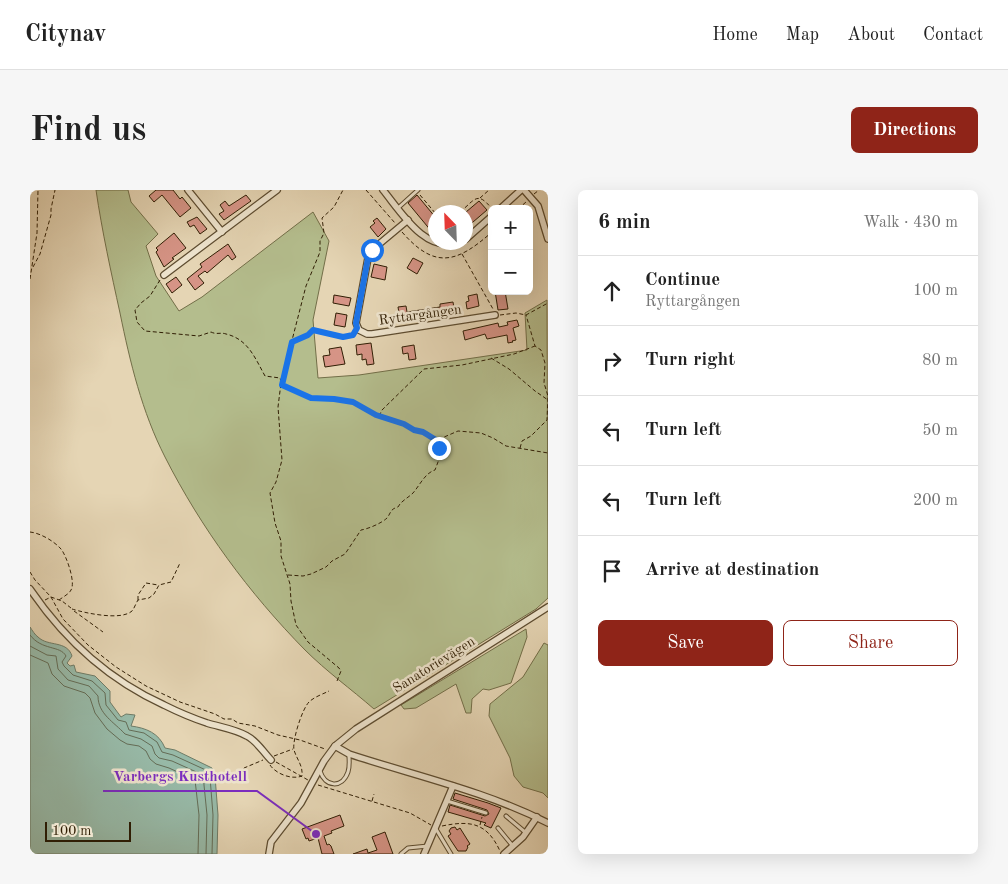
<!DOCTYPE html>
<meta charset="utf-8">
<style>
body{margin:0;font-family:"Old Standard TT",serif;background:#f6f6f6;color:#222}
.controls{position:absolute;right:15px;top:15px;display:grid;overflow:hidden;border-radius:8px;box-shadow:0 5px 20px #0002}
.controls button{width:45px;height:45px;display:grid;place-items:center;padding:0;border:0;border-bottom:1px solid #e0e0e0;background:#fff;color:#222;font:25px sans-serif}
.compass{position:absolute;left:398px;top:15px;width:45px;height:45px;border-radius:50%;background:#fff;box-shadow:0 5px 20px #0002;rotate:337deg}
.scale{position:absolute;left:15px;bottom:12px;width:86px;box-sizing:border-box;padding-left:5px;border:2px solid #301e04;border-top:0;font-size:14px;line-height:18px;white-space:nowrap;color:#301e04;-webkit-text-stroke:4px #eee4ce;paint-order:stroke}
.stop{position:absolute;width:15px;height:15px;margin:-11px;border:4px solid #1a73e8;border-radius:50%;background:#fff}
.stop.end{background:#1a73e8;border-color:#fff;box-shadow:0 1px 5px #0008}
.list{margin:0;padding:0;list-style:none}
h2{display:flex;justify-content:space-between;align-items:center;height:65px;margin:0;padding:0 20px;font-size:21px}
h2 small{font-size:16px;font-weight:400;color:#767676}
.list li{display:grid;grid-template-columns:32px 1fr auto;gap:15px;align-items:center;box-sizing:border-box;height:70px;padding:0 20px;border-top:1px solid #e0e0e0}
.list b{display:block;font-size:19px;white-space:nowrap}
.list p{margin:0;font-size:16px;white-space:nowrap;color:#767676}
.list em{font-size:16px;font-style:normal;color:#767676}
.actions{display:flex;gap:10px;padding:15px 20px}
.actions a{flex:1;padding:11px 0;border:1px solid #8f2418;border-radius:8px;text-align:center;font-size:18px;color:#8f2418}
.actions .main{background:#8f2418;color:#fff}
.icon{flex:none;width:28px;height:28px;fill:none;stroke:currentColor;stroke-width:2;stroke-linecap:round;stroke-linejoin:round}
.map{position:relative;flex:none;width:518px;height:664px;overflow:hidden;border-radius:8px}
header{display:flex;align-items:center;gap:30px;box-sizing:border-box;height:70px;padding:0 25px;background:#fff;border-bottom:1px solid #e0e0e0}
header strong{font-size:24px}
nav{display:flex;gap:28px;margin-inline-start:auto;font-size:18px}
.intro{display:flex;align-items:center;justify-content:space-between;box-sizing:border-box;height:120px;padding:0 30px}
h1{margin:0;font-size:35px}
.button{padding:12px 22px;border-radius:8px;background:#8f2418;color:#fff;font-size:18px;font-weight:700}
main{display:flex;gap:30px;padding:0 30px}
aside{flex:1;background:#fff;border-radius:8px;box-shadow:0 5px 20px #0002}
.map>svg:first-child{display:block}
.green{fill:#b4bd8d;stroke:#726e48}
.water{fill:#97b9a7;stroke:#6e7b66}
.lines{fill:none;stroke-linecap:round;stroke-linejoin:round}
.shore{stroke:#646c56;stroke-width:1}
.building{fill:#d69486;stroke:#301e04}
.lane-casing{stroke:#5d4c30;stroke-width:5}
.street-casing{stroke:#5d4c30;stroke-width:8}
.path{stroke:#301e04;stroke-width:1;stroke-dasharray:4 2.5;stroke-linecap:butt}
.lane{stroke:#eee4ce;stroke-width:3}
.street{stroke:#eee4ce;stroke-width:5.5}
.route{stroke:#1a73e8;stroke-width:6}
.labels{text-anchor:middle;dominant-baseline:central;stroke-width:5;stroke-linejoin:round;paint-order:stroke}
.street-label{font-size:14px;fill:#301e04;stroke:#eee4ce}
.leader{fill:none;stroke:#7b2cbf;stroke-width:2}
.callout-dot{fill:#7b2cbf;stroke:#eee4ce;stroke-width:2}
.callout-label{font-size:15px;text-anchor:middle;font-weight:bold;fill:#7b2cbf;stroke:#eee4ce;stroke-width:5;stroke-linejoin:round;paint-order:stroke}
</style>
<header>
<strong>Citynav</strong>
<nav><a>Home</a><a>Map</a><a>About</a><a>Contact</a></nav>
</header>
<div class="intro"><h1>Find us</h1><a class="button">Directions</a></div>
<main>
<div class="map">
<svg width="518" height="664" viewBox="0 0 518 664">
<rect width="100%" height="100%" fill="#e5d5b4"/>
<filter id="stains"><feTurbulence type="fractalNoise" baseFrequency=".004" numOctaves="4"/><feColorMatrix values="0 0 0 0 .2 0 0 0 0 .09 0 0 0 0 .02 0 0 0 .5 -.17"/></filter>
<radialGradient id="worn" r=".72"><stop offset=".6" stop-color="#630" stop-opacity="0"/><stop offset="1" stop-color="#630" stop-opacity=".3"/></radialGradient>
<g class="green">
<path d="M66 0H98L101 12 128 44 116 56 126 86 149 121 172 107 283 22 299 51 283 130 288 188 329 185 497 160 495 123 517 110 518 408 506 419 344 519C321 499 296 481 275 460 219 403 171 338 135 267 112 222 100 172 90 123 81 82 72 41 66 0Z"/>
<path d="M496 439 497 447 481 493 459 500 453 499 442 509 441 523H436L426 494 386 518 374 519 371 515Z"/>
<path d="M514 453 518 455V608L513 603 493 597 484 586 480 568 459 526 460 514 493 487Z"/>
</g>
<path class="water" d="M0 437C2 440 5 445 8 447 18 457 37 450 42 466L37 473 40 476 44 475 46 482 65 486 80 501V512L91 527 96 524 105 525 101 536C116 538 129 543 135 558L145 560 182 578 185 586 188 625 187 664H0Z"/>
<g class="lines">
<g class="shore">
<path d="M0 445C12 461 30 455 36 466L32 472 34 476 43 485 62 491 75 503 76 515 88 530 96 532 99 540 114 543 127 552 132 562 143 565 178 581 180 587 183 625 182 664"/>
<path d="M0 456 17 465 26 466 28 479 38 490 59 496 68 506C68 524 84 532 95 544L111 549 122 556 125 564 129 568 142 571 173 585 177 625 176 664"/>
<path d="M0 465 18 473 22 484 34 496 55 503 60 508 65 523 77 539 90 550 97 554 109 556 116 561 120 569 126 574 139 578 165 590 169 625 168 664"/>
</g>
</g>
<g class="building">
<path d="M126 0H143L150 9 152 7 161 18 150 27 132 5 124 12 119 6Z"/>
<path d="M216 5 221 11 194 30 189 24 194 21 190 15 195 11 199 16Z"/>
<path d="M387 5 406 28V42H402L378 13Z"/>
<path d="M449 11 457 20 436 38V22Z"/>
<path d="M167 27 177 39 170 44 164 35 160 37 157 32Z"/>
<path d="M347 28 356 39 348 47 340 37 345 33 343 31Z"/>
<path d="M144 43 156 58 142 68 144 69 134 77 126 62 128 60 126 58Z"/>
<path d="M198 54 206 67 202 70 198 65 177 83 175 81 168 86 174 93 165 100 157 89 172 77 170 74Z"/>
<path d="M383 68 393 73 387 84 377 78Z"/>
<path d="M344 74 357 77 355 90 341 87Z"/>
<path d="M146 87 152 95 142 103 136 94Z"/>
<path d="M465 101H475L478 119 468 120Z"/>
<path d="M447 104 449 116 437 119 436 112 439 111 438 106Z"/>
<path d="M304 105 321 108 319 116 303 113Z"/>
<path d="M423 112 425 124 394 130 391 129V125L381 127 382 130 367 132 365 124 369 123 368 117 376 116 377 122 410 117V114Z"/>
<path d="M306 123 317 125 315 137 304 135Z"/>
<path d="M487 130 489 136 483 138 486 150 482 151 483 152 478 153 477 145 457 149 455 144 435 150 433 141 468 133 469 137 478 135 477 132Z"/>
<path d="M341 153 344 174 337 175 336 169 332 170V164L327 165 326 155Z"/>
<path d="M384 155 386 169 379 170 378 163 373 164 372 157Z"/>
<path d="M311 157 315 174 295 177 293 166 300 165 299 159Z"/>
<path d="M425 603 458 613 471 618 461 638 454 635 456 633 418 622 420 615 455 626 459 624 457 620 423 609Z"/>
<path d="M310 625 314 636 301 641 302 643 294 646 297 655 299 654 301 656 304 664H292L288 648 279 651 278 648 276 649 272 639Z"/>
<path d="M425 637 427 640 430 638 440 654 437 656 438 657 436 661H428L418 646 421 644 419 641 421 638Z"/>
<path d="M355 642 363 664H323L337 659 338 663 347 660 342 647Z"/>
</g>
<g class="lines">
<g class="lane-casing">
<g id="lane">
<path d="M368 18 388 0"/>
<path d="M290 581C295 597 312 599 318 582 320 576 319 570 319 565"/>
<path d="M417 611 456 623"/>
<path d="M476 626 495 642"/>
<path d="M468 638 482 655"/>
<path d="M406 639 421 664"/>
<path d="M371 664 378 658 398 656"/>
</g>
</g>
<g class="street-casing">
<g id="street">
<path d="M158 0 192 42"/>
<path d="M353 0C371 22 396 64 428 52"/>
<path d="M494 0 508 16 518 49"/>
<path d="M470 19 491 0"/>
<path d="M378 30 342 60 338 68 326 133 329 140 337 144H342L465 125"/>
<path d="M436 49 462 26"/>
<path d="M134 85 247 0"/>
<path d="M0 399C34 449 79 490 134 515 148 522 162 528 177 533 190 537 205 539 217 546 227 551 233 562 241 570"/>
<path d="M518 417 326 539 305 556 319 564C386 586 455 601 518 633"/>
<path d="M239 664 241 652 271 613 294 571 305 556"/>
<path d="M394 664 423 596"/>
<path d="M474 664 493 647 507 627"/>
</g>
</g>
<g class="path">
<path d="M336 0 365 33"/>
<path d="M504 4 509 0"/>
<path d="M390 5 406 24"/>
<path d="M450 8 459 0"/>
<path d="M488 19 496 12"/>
<path d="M430 22C445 10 447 0 462 19"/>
<path d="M372 42C405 80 427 73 462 42"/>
<path d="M432 64 463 119"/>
<path d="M3 77 10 64 21 25V19L25 0"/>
<path d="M0 89 7 43 8 0"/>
<path d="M130 90 120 106 111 113 105 120 107 132 115 141 169 146 181 142C187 145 191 142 196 144 218 149 225 168 235 186L250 188 252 195C261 199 270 205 280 207 293 211 309 207 322 212 330 215 337 222 345 225 367 232 386 238 405 251L428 241 451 243 463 248 476 256 518 263"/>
<path d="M470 125 486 123 496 125 518 113"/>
<path d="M261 152 279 145 283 140 313 147 323 145 324 143"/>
<path d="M461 168 479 179 505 201 518 210"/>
<path d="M349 226 352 220 394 179 432 175 484 164 505 156"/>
<path d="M490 258 492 251 501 246 517 230 518 206 514 193 515 173 511 160 505 156 496 125"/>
<path d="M0 342C10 343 24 351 31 359 36 365 46 392 41 400 39 404 33 407 29 410"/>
<path d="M0 382 5 390 21 407 33 429 58 455 86 477 116 496 150 512 185 524 194 529H202L208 533 225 536 248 545 270 550 295 559"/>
<path d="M258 385 273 386 281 384 296 377 302 371 315 364 331 340C338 339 352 333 357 328 361 323 360 319 368 317 371 311 378 308 383 303 390 295 395 283 405 280L411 264 406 251"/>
<path d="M15 410 21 407 32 411 41 418"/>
<path d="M108 410V405L116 393 128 395"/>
<path d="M42 419C55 423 91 431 102 421 104 419 106 413 108 410L119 408 124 404 129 395 141 392 150 373"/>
<path d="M44 421 73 442"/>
<path d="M307 491 311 481 309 478 278 452 266 435 261 411 260 394 251 366V351L245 333 240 303 246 292 252 270 248 217 251 193 276 96 290 62V51L294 43 292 28 304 17 313 0"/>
<path d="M244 566 263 559"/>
<path d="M246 572 278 590"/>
<path d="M240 575C246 584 262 590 272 586 273 575 267 570 264 560 262 551 272 519 279 512 284 507 293 504 299 501"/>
<path d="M205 588 214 578 233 570"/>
<path d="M288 595 380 623 401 635"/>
<path d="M342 611 344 604"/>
<path d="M450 635 452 627"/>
<path d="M412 636C441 630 457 633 470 661"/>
</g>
<use href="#lane" class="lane"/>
<use href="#street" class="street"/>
</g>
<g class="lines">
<path class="route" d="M342 60 338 68 326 133 327 138 323 145 313 147 283 140 278 145 262 152 252 195 281 208 304 209 323 212 346 225 374 234 384 240 393 242 406 250 409 258"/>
</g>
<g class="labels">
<g class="street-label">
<text transform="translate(390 125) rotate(-8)">Ryttargången</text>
<text transform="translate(404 475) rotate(-32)">Sanatorievägen</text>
</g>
</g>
<path class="leader" d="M286 644L227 601H73"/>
<circle class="callout-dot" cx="286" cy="644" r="5"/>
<g class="callout-label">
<text x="150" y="591">Varbergs Kusthotell</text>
</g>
<rect width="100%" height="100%" filter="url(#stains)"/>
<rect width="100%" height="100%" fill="url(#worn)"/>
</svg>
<div class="controls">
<button>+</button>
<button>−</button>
</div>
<svg class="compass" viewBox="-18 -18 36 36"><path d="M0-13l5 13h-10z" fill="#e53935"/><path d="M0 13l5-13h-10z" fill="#767676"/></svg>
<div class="scale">100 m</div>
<div class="stop" style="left:342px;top:60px"></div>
<div class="stop end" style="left:409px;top:258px"></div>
</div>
<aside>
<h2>6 min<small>Walk · 430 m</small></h2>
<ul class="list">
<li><svg class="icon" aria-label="ahead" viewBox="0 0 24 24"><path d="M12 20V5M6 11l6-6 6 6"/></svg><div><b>Continue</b><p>Ryttargången</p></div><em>100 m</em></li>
<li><svg class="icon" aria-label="right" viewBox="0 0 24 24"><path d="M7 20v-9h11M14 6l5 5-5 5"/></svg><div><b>Turn right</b></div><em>80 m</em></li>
<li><svg class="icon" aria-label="left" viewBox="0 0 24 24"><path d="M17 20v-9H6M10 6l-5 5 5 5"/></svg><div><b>Turn left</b></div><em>50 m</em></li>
<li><svg class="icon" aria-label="left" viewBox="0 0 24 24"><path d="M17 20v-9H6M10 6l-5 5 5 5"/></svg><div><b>Turn left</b></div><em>200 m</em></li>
<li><svg class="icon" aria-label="arrive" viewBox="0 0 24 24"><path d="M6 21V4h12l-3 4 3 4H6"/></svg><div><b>Arrive at destination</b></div></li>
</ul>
<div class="actions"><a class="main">Save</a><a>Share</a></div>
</aside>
</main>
